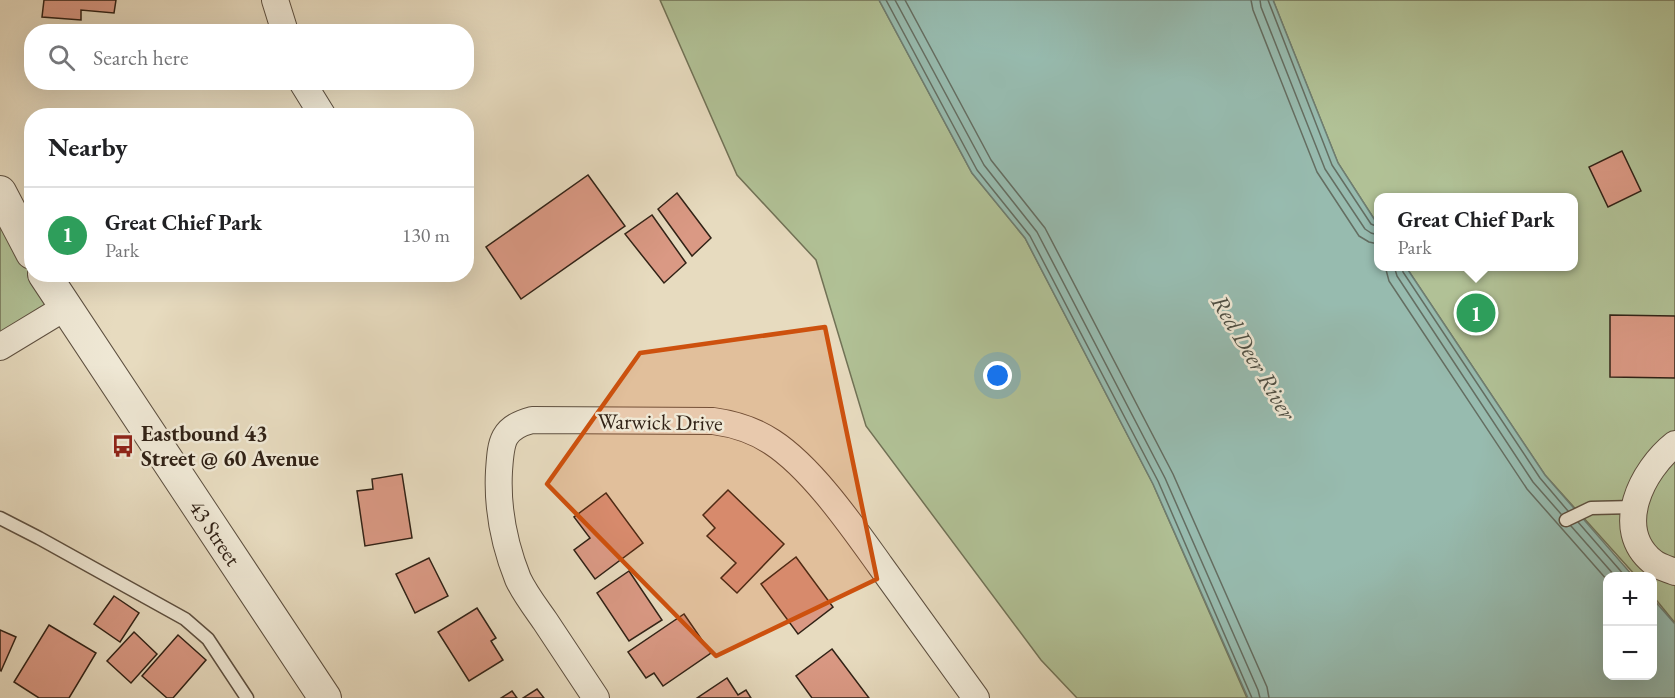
<!DOCTYPE html>
<meta charset="utf-8">
<style>
body{margin:0;font-family:"EB Garamond",serif;background:#f2f2f2;color:#202124}
.controls{position:absolute;right:18px;bottom:18px;display:grid;overflow:hidden;border-radius:12px;box-shadow:0 6px 24px #0002}
.controls button{width:54px;height:54px;display:grid;place-items:center;padding:0;border:0;border-bottom:2px solid #e0e0e0;background:#fff;color:#202124;font:30px sans-serif}
.you{position:absolute;left:998px;top:376px;width:21px;height:21px;margin:-15px;border:4px solid #fff;border-radius:50%;background:#1a73e8;box-shadow:0 0 0 9px #1a73e833}
.badge{display:grid;place-items:center;width:39px;height:39px;border-radius:50%;background:#7c3aed;color:#fff;font-size:20px;font-weight:700}
.pin{position:absolute;translate:-50% -50%;border:3px solid #fff;box-shadow:0 2px 6px #0006}
.popup{position:absolute;left:1374px;top:193px;width:204px;height:78px;box-sizing:border-box;display:grid;place-content:center;border-radius:12px;background:#fff;filter:drop-shadow(0 2px 4px #0005);font-size:20px;white-space:nowrap;color:#757577}
.popup b{font-size:22px;color:#202124}
.popup::after{content:'';position:absolute;left:50%;top:100%;margin-left:-12px;border:12px solid transparent;border-top-color:#fff}
.list{margin:0;padding:0;list-style:none}
h2{display:flex;justify-content:space-between;align-items:center;height:78px;margin:0;padding:0 24px;font-size:26px}
h2 small{font-size:20px;font-weight:400;color:#757577}
.list li{display:grid;grid-template-columns:39px 1fr auto;gap:18px;align-items:center;box-sizing:border-box;height:96px;padding:0 24px;border-top:2px solid #e0e0e0}
.list b{display:block;font-size:22px;white-space:nowrap}
.list p{margin:0;font-size:20px;white-space:nowrap;color:#757577}
.list em{font-size:20px;font-style:normal;color:#757577}
.icon{flex:none;width:33px;height:33px;fill:none;stroke:currentColor;stroke-width:2;stroke-linecap:round;stroke-linejoin:round}
.map{position:relative;flex:none;width:1675px;height:698px;overflow:hidden}
.search{position:absolute;background:#fff;box-shadow:0 6px 24px #0002;left:24px;top:24px;width:450px;height:66px;display:flex;align-items:center;gap:15px;box-sizing:border-box;padding:0 21px;border-radius:24px;color:#757577;font-size:22px}
.panel{position:absolute;background:#fff;box-shadow:0 6px 24px #0002;left:24px;top:108px;width:450px;height:174px;border-radius:24px}
.map>svg:first-child{display:block}
.green{fill:#b1c196;stroke:#717256;stroke-width:1.5}
.water{fill:#97bbaf;stroke:#6e7e72;stroke-width:1.5}
.lines{fill:none;stroke-linecap:round;stroke-linejoin:round}
.shore{stroke:#646e62;stroke-width:1.5}
.building{fill:#da9984;stroke:#312216;stroke-width:1.5}
.service-casing{stroke:#5e5040;stroke-width:15}
.minor-casing{stroke:#5e5040;stroke-width:28}
.tertiary-casing{stroke:#5e5040;stroke-width:34}
.service{stroke:#efe8d5;stroke-width:12}
.minor{stroke:#efe8d5;stroke-width:26}
.tertiary{stroke:#efe8d5;stroke-width:32}
.marked{fill:#cd510e;fill-opacity:0.2;stroke:#cd510e;stroke-width:4.5;stroke-linejoin:round}
.labels{text-anchor:middle;dominant-baseline:central;stroke-width:5;stroke-linejoin:round;paint-order:stroke}
.street-label{font-size:22px;fill:#312216;stroke:#efe8d5}
.poi-label{font-size:22px;font-weight:bold;fill:#312216;stroke:#efe8d5;text-anchor:start}
.water-label{font-size:24px;font-style:italic;fill:#505044;stroke:#efe8d5}
</style>
<div class="map">
<svg width="1675" height="698" viewBox="0 0 1675 698">
<rect width="100%" height="100%" fill="#e7dbbf"/>
<filter id="stains"><feTurbulence type="fractalNoise" baseFrequency=".00333" numOctaves="4"/><feColorMatrix values="0 0 0 0 .2 0 0 0 0 .09 0 0 0 0 .02 0 0 0 .5 -.17"/></filter>
<radialGradient id="worn" r=".72"><stop offset=".6" stop-color="#630" stop-opacity="0"/><stop offset="1" stop-color="#630" stop-opacity=".3"/></radialGradient>
<g class="green">
<path d="M660 0H879L972 173 1025 238 1153 484 1247 698H1077L1041 660 866 426 816 260 737 175Z"/>
<path d="M1273 0H1675V623L1653 596 1652 576H1636L1545 475 1406 267 1574 266V198H1378V225L1338 163Z"/>
<path d="M0 192 66 307 0 347Z"/>
</g>
<path class="water" d="M879 0H1273L1338 163 1378 225V266L1406 267 1545 475 1633 576H1608V676H1652L1653 599 1675 624V698H1248L1153 484 1025 238 972 173Z"/>
<g class="lines">
<g class="shore">
<path d="M886 0 977 170 1030 236 1158 481 1252 698"/>
<path d="M895 0 984 165 1037 232 1165 478 1258 690 1260 698"/>
<path d="M905 0 991 160 1045 228 1173 474 1267 687 1269 698"/>
<path d="M1251 0 1253 10 1317 172 1359 236 1369 242 1378 244"/>
<path d="M1260 0 1261 7 1325 169 1365 229 1371 233 1378 235"/>
<path d="M1268 0 1332 165 1371 224 1378 227"/>
<path d="M1385 266 1389 281 1527 489 1608 581"/>
<path d="M1394 266 1397 276 1533 482 1561 514"/>
<path d="M1402 266 1403 272 1540 478 1568 511"/>
<path d="M1578 522 1625 576"/>
<path d="M1571 526 1615 576"/>
</g>
</g>
<g class="building">
<path d="M44 0H116L114 13 81 10V20L42 17Z"/>
<path d="M179 109 180 116H142Z"/>
<path d="M1622 151 1641 191 1608 207 1589 167Z"/>
<path d="M588 175 625 226 521 299 486 247Z"/>
<path d="M677 193 711 238 692 256 658 209Z"/>
<path d="M652 215 686 263 664 283 625 234Z"/>
<path d="M1610 315 1675 316V378L1610 377Z"/>
<path d="M402 474 412 538 365 546 357 491 373 489 372 479Z"/>
<path d="M728 490 784 544 737 593 721 578 736 563 707 536 715 528 703 515Z"/>
<path d="M606 493 643 543 595 579 574 550 590 538 574 517Z"/>
<path d="M796 557 833 607 798 634 761 584Z"/>
<path d="M429 558 448 596 415 613 396 574Z"/>
<path d="M629 571 662 620 629 641 597 593Z"/>
<path d="M114 596 139 613 120 642 94 624Z"/>
<path d="M477 608 496 638 491 641 503 660 469 681 438 632Z"/>
<path d="M684 614 711 653 663 686 654 673 646 678 628 652Z"/>
<path d="M49 625 96 653 69 698H39L14 682Z"/>
<path d="M0 630 16 637 1 671 0 670Z"/>
<path d="M134 632 157 654 131 683 107 661Z"/>
<path d="M178 635 206 660 173 698H167L142 676Z"/>
<path d="M832 649 869 698H812L796 676Z"/>
<path d="M727 678 738 695 746 690 751 698H697Z"/>
<path d="M537 689 544 698H523Z"/>
<path d="M512 691 517 698H501Z"/>
</g>
<g class="lines">
<g class="service-casing">
<g id="service">
<path d="M0 518 39 538 185 619 208 639 247 698"/>
<path d="M1566 520 1591 508 1634 507"/>
</g>
</g>
<g class="minor-casing">
<g id="minor">
<path d="M275 0 285 32"/>
<path d="M302 82 323 116"/>
<path d="M0 347 66 307"/>
<path d="M1675 444C1642 470 1612 529 1653 562 1659 567 1668 569 1675 572"/>
<path d="M596 698C579 672 562 647 545 621 536 608 525 594 518 579 504 544 497 508 499 471 501 443 501 428 532 420L713 421C735 424 754 430 772 442 812 468 852 526 880 565 912 609 944 654 976 698"/>
</g>
</g>
<g class="tertiary-casing">
<g id="tertiary">
<path d="M0 192 32 253"/>
<path d="M44 274 325 698"/>
</g>
</g>
<use href="#service" class="service"/>
<use href="#minor" class="minor"/>
<use href="#tertiary" class="tertiary"/>
</g>
<path class="marked" d="M825 327 877 579 716 656 547 484 640 353Z"/>
<defs>
<g id="bus-bare" transform="scale(1.8)"><path d="M-5-6H5V4H4V6H2V4H-2V6H-4V4H-5ZM-3.5-4V0h7V-4ZM-3.5 1.2v1.5H-2V1.2ZM2 1.2v1.5H3.5V1.2Z" fill="#8f2418" stroke="#efe8d5" stroke-width="2.5" paint-order="stroke"/></g>
</defs>
<g fill-rule="evenodd">
<use href="#bus-bare" x="123" y="446"/>
</g>
<g class="labels">
<g class="street-label">
<text transform="translate(660 422) rotate(1)">Warwick Drive</text>
<text transform="translate(215 533) rotate(56)">43 Street</text>
</g>
<g class="poi-label">
<text x="141" y="433">Eastbound 43<tspan x="141" dy="25">Street @ 60 Avenue</tspan></text>
</g>
<g class="water-label">
<text transform="translate(1254 357) rotate(59)">Red Deer River</text>
</g>
</g>
<rect width="100%" height="100%" filter="url(#stains)"/>
<rect width="100%" height="100%" fill="url(#worn)"/>
</svg>
<div class="controls">
<button>+</button>
<button>−</button>
</div>
<div class="you"></div>
<div class="pin badge" style="left:1476px;top:313px;background:#2e9e5b">1</div>
<div class="popup"><b>Great Chief Park</b>Park</div>
<div class="search"><svg class="icon" aria-label="search" viewBox="0 0 24 24"><circle cx="10" cy="10" r="6"/><path d="M15 15l6 6"/></svg>Search here</div>
<section class="panel">
<h2>Nearby<small></small></h2>
<ul class="list">
<li><span class="badge" style="background:#2e9e5b">1</span><div><b>Great Chief Park</b><p>Park</p></div><em>130 m</em></li>
</ul>
</section>
</div>
